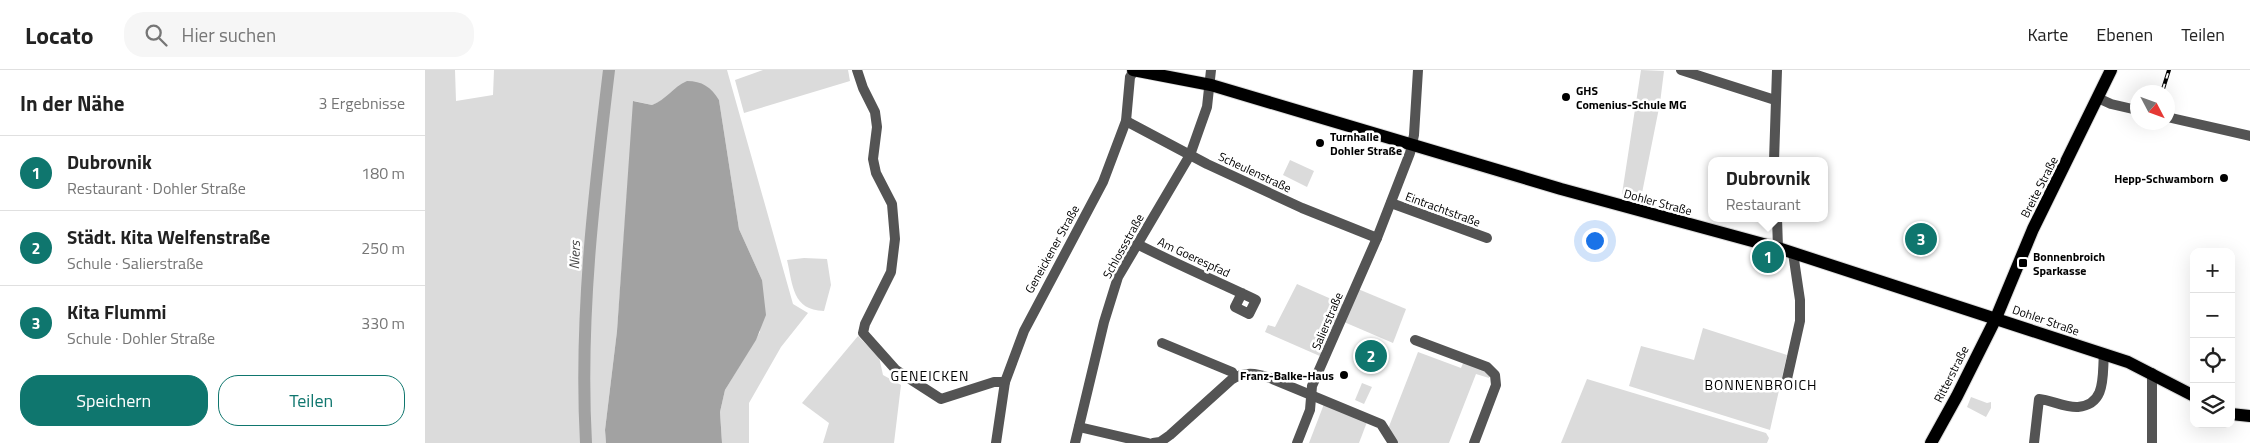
<!DOCTYPE html>
<html lang="de">
<meta charset="utf-8">
<style>
body{margin:0;font-family:"Titillium Web",sans-serif;background:#f6f6f6;color:#222}
.controls{position:absolute;right:15px;bottom:15px;display:grid;overflow:hidden;border-radius:10px;box-shadow:0 5px 20px #0002}
.controls button{width:45px;height:45px;display:grid;place-items:center;padding:0;border:0;border-bottom:1px solid #e0e0e0;background:#fff;color:#222;font:25px sans-serif}
.compass{position:absolute;left:1705px;top:15px;width:45px;height:45px;border-radius:50%;background:#fff;box-shadow:0 5px 20px #0002;rotate:131deg}
.you{position:absolute;left:1169px;top:170px;width:18px;height:18px;margin:-12px;border:4px solid #fff;border-radius:50%;background:#1a73e8;box-shadow:0 0 0 8px #1a73e833}
.badge{display:grid;place-items:center;width:32px;height:32px;border-radius:50%;background:#0f766e;color:#fff;font-size:16px;font-weight:700}
.pin{position:absolute;translate:-50% -50%;border:2px solid #fff;box-shadow:0 1px 5px #0006}
.popup{position:absolute;left:1283px;top:87px;width:120px;height:65px;box-sizing:border-box;display:grid;place-content:center;border-radius:10px;background:#fff;filter:drop-shadow(0 1px 4px #0005);font-size:16px;white-space:nowrap;color:#767676}
.popup b{font-size:19px;color:#222}
.popup::after{content:'';position:absolute;left:50%;top:100%;margin-left:-10px;border:10px solid transparent;border-top-color:#fff}
.list{margin:0;padding:0;list-style:none}
h2{display:flex;justify-content:space-between;align-items:center;height:65px;margin:0;padding:0 20px;font-size:21px}
h2 small{font-size:16px;font-weight:400;color:#767676}
.list li{display:grid;grid-template-columns:32px 1fr auto;gap:15px;align-items:center;box-sizing:border-box;height:75px;padding:0 20px;border-top:1px solid #e0e0e0}
.list b{display:block;font-size:19px;white-space:nowrap}
.list p{margin:0;font-size:16px;white-space:nowrap;color:#767676}
.list em{font-size:16px;font-style:normal;color:#767676}
.actions{display:flex;gap:10px;padding:15px 20px}
.actions a{flex:1;padding:11px 0;border:1px solid #0f766e;border-radius:20px;text-align:center;font-size:18px;color:#0f766e}
.actions .main{background:#0f766e;color:#fff}
.icon{flex:none;width:28px;height:28px;fill:none;stroke:currentColor;stroke-width:2;stroke-linecap:round;stroke-linejoin:round}
.map{position:relative;flex:none;width:1825px;height:373px;overflow:hidden}
header{display:flex;align-items:center;gap:30px;box-sizing:border-box;height:70px;padding:0 25px;background:#fff;border-bottom:1px solid #e0e0e0}
header strong{font-size:24px}
nav{display:flex;gap:28px;margin-inline-start:auto;font-size:18px}
.search{width:350px;height:45px;background:#f6f6f6;display:flex;align-items:center;gap:12px;box-sizing:border-box;padding:0 18px;border-radius:20px;color:#767676;font-size:19px}
main{display:flex}
aside{flex:1;background:#fff}
.map>svg:first-child{display:block}
.green{fill:#dbdbdb}
.water{fill:#a2a2a2}
.lines{fill:none;stroke-linecap:round;stroke-linejoin:round}
.river{stroke:#a2a2a2;stroke-width:12}
.major-casing{stroke:#dbdbdb;stroke-width:14}
.minor{stroke:#545454;stroke-width:10}
.major{stroke:#000;stroke-width:12}
.rail-casing{stroke:#000;stroke-width:4}
.rail{stroke:#fff;stroke-width:2;stroke-dasharray:5.5;stroke-linecap:butt}
.poi-dot{fill:#000;stroke:#fff;stroke-width:2}
.labels{text-anchor:middle;dominant-baseline:central;stroke-width:5;stroke-linejoin:round;paint-order:stroke}
.poi-label{font-size:12px;font-weight:bold;fill:#000;stroke:#fff;text-anchor:start}
.street-label{font-size:12px;fill:#000;stroke:#fff}
.water-label{font-size:14px;font-style:italic;fill:#434343;stroke:#fff}
.neighbourhood-label{font-size:14px;letter-spacing:1px;fill:#000;stroke:#fff}
</style>
<header>
<strong>Locato</strong>
<div class="search"><svg class="icon" aria-label="search" viewBox="0 0 24 24"><circle cx="10" cy="10" r="6"/><path d="M15 15l6 6"/></svg>Hier suchen</div>
<nav><a>Karte</a><a>Ebenen</a><a>Teilen</a></nav>
</header>
<main>
<aside>
<h2>In der Nähe<small>3 Ergebnisse</small></h2>
<ul class="list">
<li><span class="badge">1</span><div><b>Dubrovnik</b><p>Restaurant · Dohler Straße</p></div><em>180 m</em></li>
<li><span class="badge">2</span><div><b>Städt. Kita Welfenstraße</b><p>Schule · Salierstraße</p></div><em>250 m</em></li>
<li><span class="badge">3</span><div><b>Kita Flummi</b><p>Schule · Dohler Straße</p></div><em>330 m</em></li>
</ul>
<div class="actions"><a class="main">Speichern</a><a>Teilen</a></div>
</aside>
<div class="map">
<svg width="1825" height="373" viewBox="0 0 1825 373">
<rect width="100%" height="100%" fill="#fff"/>
<g class="green">
<path d="M0 0H30L31 31 68 25 69 0H302L368 234 383 243 356 277 324 333V373H297L295 342 300 320 335 262 337 210 314 159 294 30C263 0 255 24 227 35L209 31 192 261 180 360 181 373H0Z"/>
<path d="M338 0H423L425 11 319 43 310 10Z"/>
<path d="M1216 0 1239 1 1235 33 1215 133 1200 129V125L1197 124Z"/>
<path d="M865 90 889 101 882 117 858 105Z"/>
<path d="M379 188 402 189 406 215 399 241C367 240 368 215 362 190Z"/>
<path d="M872 214 920 235 897 287 840 262 843 255 850 257Z"/>
<path d="M933 219 981 239 968 273 919 252Z"/>
<path d="M1278 258 1362 285 1345 360 1204 316 1216 276 1269 290Z"/>
<path d="M433 266 454 287 458 305 476 315 469 373H398L404 353 377 333Z"/>
<path d="M993 282 1036 298 1039 291 1066 304 1064 308 1051 304 1024 373H971L963 359Z"/>
<path d="M1162 309 1341 363 1344 368 1342 373H1136Z"/>
<path d="M937 313 947 317 939 334 930 330Z"/>
<path d="M1546 327 1562 333 1566 332V338L1561 347 1542 337Z"/>
<path d="M899 334 942 352 934 373H884Z"/>
</g>
<path class="water" d="M262 11C277 11 286 17 294 30L314 159 337 210 341 245 331 270 300 320 295 342 297 373H181L180 360 192 261 208 31 227 35C241 30 248 17 262 11Z"/>
<g class="lines">
<path class="river" d="M161 373C154 248 169 124 184 0"/>
<g class="major-casing">
<g id="major">
<path d="M708 0 786 15 1136 119 1353 178 1703 292 1769 326"/>
<path d="M1806 344 1825 346"/>
<path d="M1506 373 1532 326 1571 248 1608 159 1686 0"/>
</g>
</g>
<g class="minor">
<path d="M432 0 438 18 450 42 452 57 448 89 451 103 467 134 470 169 466 202 440 254 438 263 471 300 516 329 569 312H580"/>
<path d="M1256 0 1350 30"/>
<path d="M1673 28 1686 34 1712 40"/>
<path d="M1742 47 1825 66"/>
<path d="M701 51 782 94 877 138 952 168"/>
<path d="M1349 91 1352 0"/>
<path d="M966 133 1062 168"/>
<path d="M1352 148 1353 178"/>
<path d="M712 174C751 194 791 211 831 230L824 244 810 237 817 223"/>
<path d="M990 270 1062 297 1070 305 1071 315 1049 373"/>
<path d="M737 273 807 302 810 307"/>
<path d="M1362 309 1375 251V230L1368 183"/>
<path d="M654 357 723 373"/>
<path d="M571 373 580 312 599 261 678 112 701 51 705 7 709 1"/>
<path d="M650 373 679 252 693 207 765 85 782 37 786 0"/>
<path d="M728 373 735 372 745 365 806 310C819 301 831 303 845 308L956 354 968 373"/>
<path d="M872 373 885 340 887 316 952 168 985 83 989 65 993 0"/>
<path d="M1609 373 1614 329C1626 330 1641 338 1653 337 1682 334 1677 305 1679 284"/>
<path d="M1727 373V303"/>
</g>
<use href="#major" class="major"/>
<g class="rail-casing">
<path id="rail" d="M1738 19 1744 0"/>
</g>
<use href="#rail" class="rail"/>
</g>
<g class="poi-dot">
<circle cx="1141" cy="27" r="5"/>
<circle cx="895" cy="73" r="5"/>
<circle cx="1799" cy="108" r="5"/>
<rect x="1593" y="188" width="10" height="10" rx="2.5"/>
<circle cx="919" cy="305" r="5"/>
</g>
<g class="labels">
<g class="poi-label">
<text x="1151" y="20">GHS<tspan x="1151" dy="14">Comenius-Schule MG</tspan></text>
<text x="905" y="66">Turnhalle<tspan x="905" dy="14">Dohler Straße</tspan></text>
<text x="1789" y="108" text-anchor="end">Hepp-Schwamborn</text>
<text x="1608" y="186">Bonnenbroich<tspan x="1608" dy="14">Sparkasse</tspan></text>
<text x="909" y="305" text-anchor="end">Franz-Balke-Haus</text>
</g>
<g class="street-label">
<text transform="translate(830 102) rotate(25)">Scheulenstraße</text>
<text transform="translate(1614 117) rotate(-63)">Breite Straße</text>
<text transform="translate(1233 132) rotate(15)">Dohler Straße</text>
<text transform="translate(1018 139) rotate(20)">Eintrachtstraße</text>
<text transform="translate(698 176) rotate(-61)">Schlossstraße</text>
<text transform="translate(627 179) rotate(-61)">Geneickener Straße</text>
<text transform="translate(769 187) rotate(25)">Am Goerespfad</text>
<text transform="translate(1621 250) rotate(19)">Dohler Straße</text>
<text transform="translate(902 251) rotate(-67)">Salierstraße</text>
<text transform="translate(1526 304) rotate(-63)">Ritterstraße</text>
</g>
<g class="water-label">
<text transform="translate(149 185) rotate(-88)">Niers</text>
</g>
<g class="neighbourhood-label">
<text x="505" y="305">GENEICKEN</text>
<text x="1336" y="314">BONNENBROICH</text>
</g>
</g>
</svg>
<div class="controls">
<button>+</button>
<button>−</button>
<button><svg class="icon" aria-label="locate" viewBox="0 0 24 24"><circle cx="12" cy="12" r="6"/><path d="M12 2v4M12 18v4M2 12h4M18 12h4"/></svg></button>
<button><svg class="icon" aria-label="layers" viewBox="0 0 24 24"><path d="M12 4l9 5-9 5-9-5zM3 14l9 5 9-5"/></svg></button>
</div>
<svg class="compass" viewBox="-18 -18 36 36"><path d="M0-13l5 13h-10z" fill="#e53935"/><path d="M0 13l5-13h-10z" fill="#767676"/></svg>
<div class="you"></div>
<div class="pin badge" style="left:1343px;top:187px">1</div>
<div class="popup"><b>Dubrovnik</b>Restaurant</div>
<div class="pin badge" style="left:946px;top:286px">2</div>
<div class="pin badge" style="left:1496px;top:169px">3</div>
</div>
</main>
